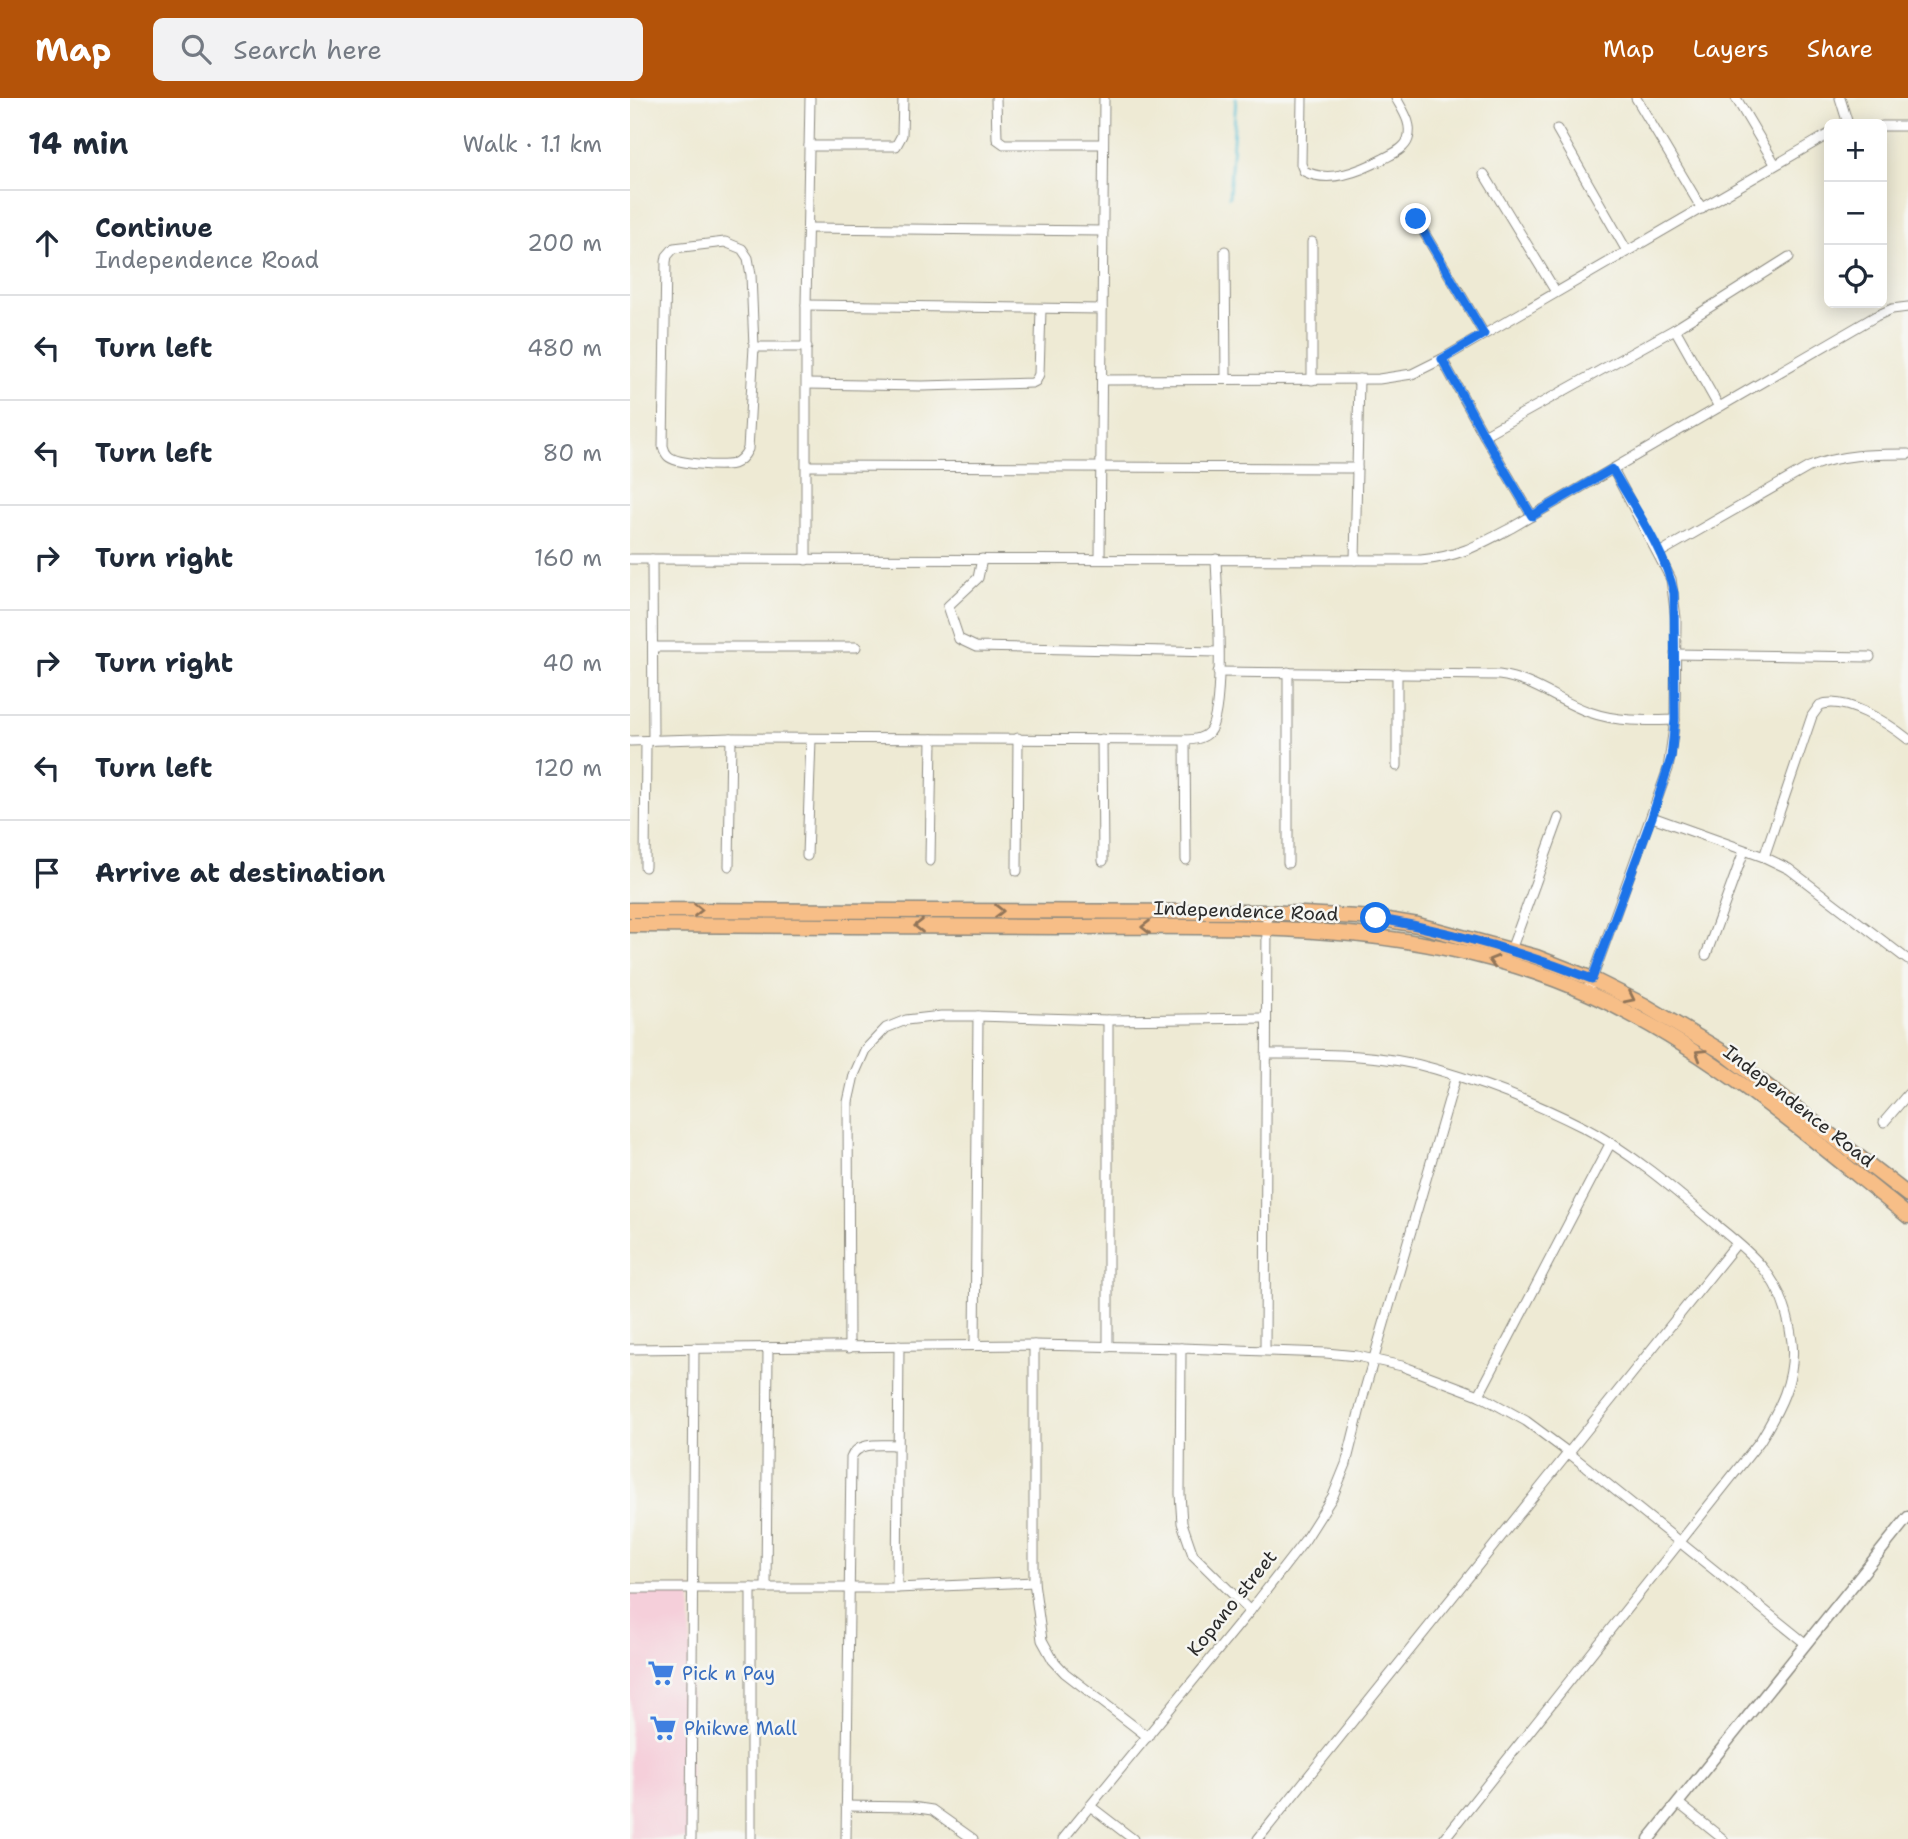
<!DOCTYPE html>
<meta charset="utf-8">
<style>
body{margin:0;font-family:"Shantell Sans",sans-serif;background:#f2f2f3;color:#1f2937}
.controls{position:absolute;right:21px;top:21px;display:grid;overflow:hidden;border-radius:10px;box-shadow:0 4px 18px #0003}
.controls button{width:63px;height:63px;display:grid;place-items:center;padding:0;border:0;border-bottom:2px solid #e0e1e3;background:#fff;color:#1f2937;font:35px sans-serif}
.stop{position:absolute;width:21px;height:21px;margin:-16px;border:5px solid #1a73e8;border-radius:50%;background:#fff}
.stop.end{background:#1a73e8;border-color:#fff;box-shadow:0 2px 7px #0008}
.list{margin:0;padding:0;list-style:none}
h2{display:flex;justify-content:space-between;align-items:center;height:91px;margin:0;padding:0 28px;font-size:30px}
h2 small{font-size:23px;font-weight:400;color:#747a83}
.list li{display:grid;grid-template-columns:46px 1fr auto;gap:21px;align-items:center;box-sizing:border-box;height:105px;padding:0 28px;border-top:2px solid #e0e1e3}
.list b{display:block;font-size:26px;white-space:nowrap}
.list p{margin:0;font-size:23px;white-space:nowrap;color:#747a83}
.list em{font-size:23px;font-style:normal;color:#747a83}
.icon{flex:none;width:38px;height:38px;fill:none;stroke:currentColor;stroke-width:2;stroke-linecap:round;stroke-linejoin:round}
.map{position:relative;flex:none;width:1278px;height:1741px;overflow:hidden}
header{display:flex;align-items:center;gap:42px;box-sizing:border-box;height:98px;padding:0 35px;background:#b45309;color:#fff}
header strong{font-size:33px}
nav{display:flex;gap:38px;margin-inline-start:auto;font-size:24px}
.search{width:490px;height:63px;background:#f2f2f3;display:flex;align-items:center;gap:18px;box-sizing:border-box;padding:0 24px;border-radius:10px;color:#747a83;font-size:26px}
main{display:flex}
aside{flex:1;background:#fff}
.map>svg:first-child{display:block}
.built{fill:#f5cfda}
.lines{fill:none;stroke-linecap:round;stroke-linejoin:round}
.stream{stroke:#59bfd6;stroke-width:2.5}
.minor-casing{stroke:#8c8a80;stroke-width:11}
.tertiary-casing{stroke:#8c8a80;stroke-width:13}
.primary-casing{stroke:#8c8a80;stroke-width:17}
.minor{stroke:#fff;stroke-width:9}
.tertiary{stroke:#fff;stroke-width:10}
.primary{stroke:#f7be87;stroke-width:14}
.oneway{stroke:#917459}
.route{stroke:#1a73e8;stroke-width:9}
.labels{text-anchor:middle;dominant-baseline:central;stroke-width:5;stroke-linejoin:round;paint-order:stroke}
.street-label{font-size:19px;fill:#2b2b2b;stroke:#f6f6f2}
.shop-label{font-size:19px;fill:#366cbe;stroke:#f6f6f2;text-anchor:start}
</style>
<header>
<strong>Map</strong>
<div class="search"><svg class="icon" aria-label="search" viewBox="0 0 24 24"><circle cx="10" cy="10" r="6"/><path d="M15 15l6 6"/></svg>Search here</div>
<nav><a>Map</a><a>Layers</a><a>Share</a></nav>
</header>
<main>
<aside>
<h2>14 min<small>Walk · 1.1 km</small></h2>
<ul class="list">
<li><svg class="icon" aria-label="ahead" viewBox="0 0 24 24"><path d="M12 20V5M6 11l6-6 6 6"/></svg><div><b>Continue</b><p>Independence Road</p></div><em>200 m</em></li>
<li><svg class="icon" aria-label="left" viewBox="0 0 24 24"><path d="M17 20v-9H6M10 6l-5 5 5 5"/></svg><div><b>Turn left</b></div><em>480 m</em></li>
<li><svg class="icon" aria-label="left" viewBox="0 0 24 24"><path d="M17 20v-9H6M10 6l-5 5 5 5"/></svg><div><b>Turn left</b></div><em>80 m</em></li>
<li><svg class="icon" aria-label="right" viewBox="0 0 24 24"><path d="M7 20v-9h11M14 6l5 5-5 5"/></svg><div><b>Turn right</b></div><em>160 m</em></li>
<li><svg class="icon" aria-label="right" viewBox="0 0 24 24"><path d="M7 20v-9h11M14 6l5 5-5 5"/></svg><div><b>Turn right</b></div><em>40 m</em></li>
<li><svg class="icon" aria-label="left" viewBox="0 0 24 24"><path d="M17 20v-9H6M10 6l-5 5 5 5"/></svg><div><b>Turn left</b></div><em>120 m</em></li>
<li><svg class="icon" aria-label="arrive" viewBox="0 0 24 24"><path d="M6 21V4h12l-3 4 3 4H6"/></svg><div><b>Arrive at destination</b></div></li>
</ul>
</aside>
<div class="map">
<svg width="1278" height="1741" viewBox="0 0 1278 1741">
<rect width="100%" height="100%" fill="#f6f6f2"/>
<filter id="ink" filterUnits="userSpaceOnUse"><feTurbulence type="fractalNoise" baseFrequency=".0143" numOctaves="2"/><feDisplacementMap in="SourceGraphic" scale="14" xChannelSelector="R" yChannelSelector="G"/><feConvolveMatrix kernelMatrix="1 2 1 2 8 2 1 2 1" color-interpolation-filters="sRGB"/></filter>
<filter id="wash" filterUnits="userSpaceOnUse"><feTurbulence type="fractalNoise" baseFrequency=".00686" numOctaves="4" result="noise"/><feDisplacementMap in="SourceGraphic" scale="28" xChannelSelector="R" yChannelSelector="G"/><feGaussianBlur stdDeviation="1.57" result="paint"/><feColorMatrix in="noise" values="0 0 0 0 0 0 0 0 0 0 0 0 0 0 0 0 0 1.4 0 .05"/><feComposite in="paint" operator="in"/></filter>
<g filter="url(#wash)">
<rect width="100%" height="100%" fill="#eeead4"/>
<rect class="built" x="0" y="1490" width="61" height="251"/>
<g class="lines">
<path class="stream" d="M599 99 606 0"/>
</g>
</g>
<g filter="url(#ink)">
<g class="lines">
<g class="minor-casing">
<g id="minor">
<path d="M366 0 367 41 374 46H473"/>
<path d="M672 0 671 66 674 73C699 86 730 73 753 61 762 56 775 51 778 41 783 26 773 13 766 0"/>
<path d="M1006 0 1072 111"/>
<path d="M1106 0 1145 66"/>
<path d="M1210 0 1218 26"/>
<path d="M1252 28H1278"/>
<path d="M927 31 997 153"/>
<path d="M179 48H266L272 37 273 0"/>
<path d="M854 76 926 194"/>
<path d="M786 121 854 236"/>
<path d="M178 130 473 133"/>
<path d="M95 144 112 151 118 160 121 177 124 249 118 351C115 357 111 363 103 366 92 369 46 366 38 358 35 355 34 352 33 348L36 164 37 158 44 150Z"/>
<path d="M682 144V282"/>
<path d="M595 153 596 281"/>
<path d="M176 207 472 211"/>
<path d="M1045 231 1089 309"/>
<path d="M124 249H177"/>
<path d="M812 261 854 337 902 418"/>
<path d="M472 282 749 281 782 276 812 261 1199 36"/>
<path d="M177 286 292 288 402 285 406 283 409 276 411 211"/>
<path d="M854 337 1045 231 1159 159"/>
<path d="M177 368 727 370"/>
<path d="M1029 455 1179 369C1212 356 1243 356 1278 356"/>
<path d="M470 460 474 0"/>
<path d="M0 461 791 462C828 459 849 447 881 430L1246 218 1262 211 1278 209"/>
<path d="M22 461 23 642"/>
<path d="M352 461 348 480 318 508 329 541 346 549 588 554"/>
<path d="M176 462V207L180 0"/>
<path d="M725 462 729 281"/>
<path d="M24 549H226"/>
<path d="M1045 556 1240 559"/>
<path d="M588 574 869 577C902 581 928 603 959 614 987 624 1015 623 1045 622"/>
<path d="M767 575V668"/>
<path d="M472 641 473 763"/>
<path d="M555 642 556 762"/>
<path d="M0 643 101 640 555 642C564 642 573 641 579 634 596 613 587 492 586 461"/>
<path d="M1022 719 1134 759 1159 771 1278 862"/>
<path d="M177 758 181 641"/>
<path d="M1134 759 1182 618 1190 607C1215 597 1259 626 1278 641"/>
<path d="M300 763 302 641"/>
<path d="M658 765V574"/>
<path d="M99 768 101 640"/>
<path d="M15 769 16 643"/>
<path d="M387 773 388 640"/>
<path d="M881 852 929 720"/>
<path d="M1076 857 1114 753"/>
<path d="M957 895 1038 671 1045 622 1046 520 1041 481 983 371"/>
<path d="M478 922V1249"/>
<path d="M636 956C692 956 750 955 805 971 856 986 906 1005 953 1029 1001 1054 1045 1092 1086 1127 1102 1140 1120 1154 1133 1170 1150 1190 1159 1218 1162 1244 1166 1281 1149 1312 1130 1343L814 1741"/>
<path d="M1254 1024 1278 996"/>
<path d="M345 1247 348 918"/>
<path d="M404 1247V1484L412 1542 423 1562 435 1575 518 1639"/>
<path d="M219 1250 218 1004 224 977 235 952 256 930 276 922 311 918H348L478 922 636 920"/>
<path d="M551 1250 550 1396 552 1425 563 1457 620 1513"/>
<path d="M0 1251 404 1247 551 1250 696 1255 727 1258 772 1268 849 1297 896 1323 939 1355 1175 1545"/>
<path d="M635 1252 637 814"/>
<path d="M849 1297 980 1046"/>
<path d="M0 1490H267L404 1484"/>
<path d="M136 1490 138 1251"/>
<path d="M267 1490 269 1248"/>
<path d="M1048 1705 1093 1741"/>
<path d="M216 1708 282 1709 302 1712 343 1741"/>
<path d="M460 1708 503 1741"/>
<path d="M61 1741 64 1250"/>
<path d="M121 1741V1490"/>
<path d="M216 1741 221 1360C227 1343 252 1347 268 1347"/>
<path d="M433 1741 620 1513 675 1442 703 1398 716 1366 735 1291 826 978"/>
<path d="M628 1741 1107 1145"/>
</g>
</g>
<g class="tertiary-casing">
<path id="tertiary" d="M1019 1741 1278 1419"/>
</g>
<g class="primary-casing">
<g id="primary">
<path d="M0 812 637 814 746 820 788 827 906 859 962 881 1014 907 1093 954 1278 1097"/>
<path d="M0 827C143 828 287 828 430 829 608 829 793 820 960 896 1079 950 1177 1037 1278 1118"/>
</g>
</g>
<use href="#minor" class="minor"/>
<use href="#tertiary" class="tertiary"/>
<use href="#primary" class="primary"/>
</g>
<defs><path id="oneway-chevron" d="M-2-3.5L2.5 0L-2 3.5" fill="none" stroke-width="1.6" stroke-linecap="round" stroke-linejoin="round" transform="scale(1.75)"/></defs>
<g class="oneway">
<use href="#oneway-chevron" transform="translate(68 812)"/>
<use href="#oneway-chevron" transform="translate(369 813)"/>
<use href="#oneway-chevron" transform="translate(289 828) rotate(-180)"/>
<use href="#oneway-chevron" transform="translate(516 829) rotate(-180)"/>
<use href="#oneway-chevron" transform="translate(863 863) rotate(-164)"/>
<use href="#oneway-chevron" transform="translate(1000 900) rotate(26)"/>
<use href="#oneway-chevron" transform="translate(1070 956) rotate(-148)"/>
</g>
</g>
<g class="lines" filter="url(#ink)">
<path class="route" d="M746 820C820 833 892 854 962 881L1022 719 1041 660 1045 622 1044 495C1035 453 1004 409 982 371L902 418 854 337 812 261 854 236 786 121"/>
</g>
<defs>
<g id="supermarket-bare" transform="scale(2.1)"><path d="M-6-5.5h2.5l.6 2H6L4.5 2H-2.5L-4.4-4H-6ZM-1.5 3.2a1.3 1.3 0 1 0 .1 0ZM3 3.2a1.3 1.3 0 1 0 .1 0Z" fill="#3f7fe0" stroke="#f6f6f2" stroke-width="2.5" paint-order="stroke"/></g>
</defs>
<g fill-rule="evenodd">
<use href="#supermarket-bare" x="31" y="1575"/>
<use href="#supermarket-bare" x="33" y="1630"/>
</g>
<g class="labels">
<g class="street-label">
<text transform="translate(616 813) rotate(2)">Independence Road</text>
<text transform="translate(1169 1008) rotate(38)">Independence Road</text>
<text transform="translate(602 1505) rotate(-51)">Kopano street</text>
</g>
<g class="shop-label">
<text x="52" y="1575">Pick n Pay</text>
<text x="54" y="1630">Phikwe Mall</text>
</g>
</g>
</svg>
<div class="controls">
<button>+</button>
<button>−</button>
<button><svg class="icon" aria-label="locate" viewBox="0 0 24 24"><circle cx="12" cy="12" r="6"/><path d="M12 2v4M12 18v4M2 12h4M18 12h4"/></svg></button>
</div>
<div class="stop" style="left:746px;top:820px"></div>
<div class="stop end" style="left:786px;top:121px"></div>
</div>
</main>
